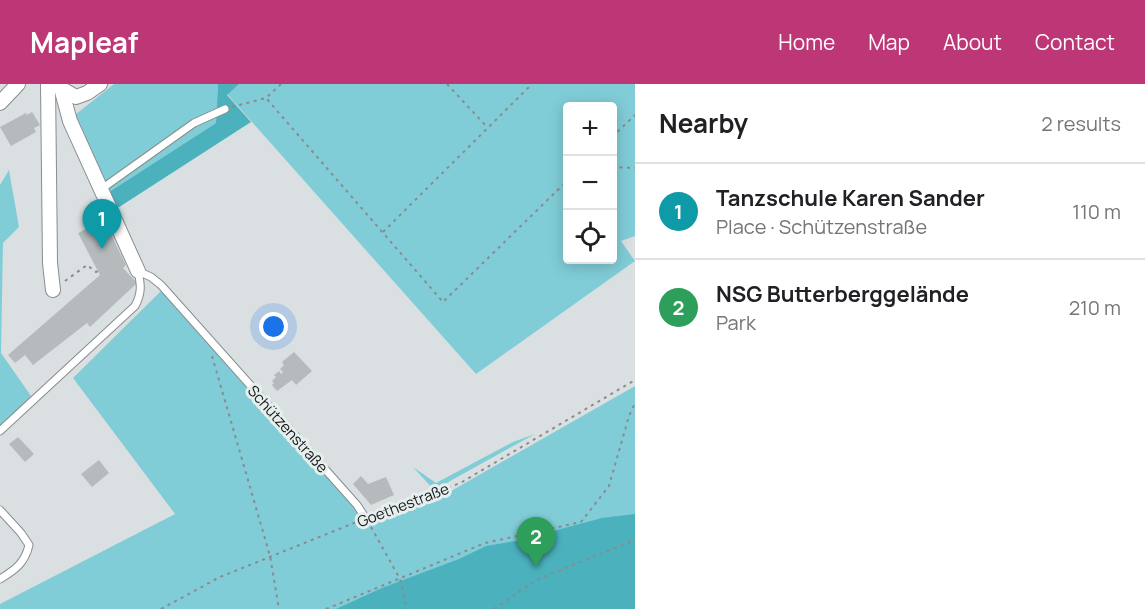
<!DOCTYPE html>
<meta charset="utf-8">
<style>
body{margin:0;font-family:Manrope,sans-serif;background:#f2f2f2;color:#202124}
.controls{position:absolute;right:18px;top:18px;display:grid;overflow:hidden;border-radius:6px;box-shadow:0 3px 15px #0003}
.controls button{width:54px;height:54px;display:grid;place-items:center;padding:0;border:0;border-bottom:2px solid #e0e0e0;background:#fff;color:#202124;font:30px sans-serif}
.you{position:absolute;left:274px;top:243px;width:21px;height:21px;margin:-15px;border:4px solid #fff;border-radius:50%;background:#1a73e8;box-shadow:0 0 0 9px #1a73e833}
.badge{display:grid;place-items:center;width:39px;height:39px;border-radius:50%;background:#bd3676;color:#fff;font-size:20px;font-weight:700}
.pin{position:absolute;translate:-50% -50px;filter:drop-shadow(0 2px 3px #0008)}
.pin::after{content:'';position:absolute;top:32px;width:21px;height:18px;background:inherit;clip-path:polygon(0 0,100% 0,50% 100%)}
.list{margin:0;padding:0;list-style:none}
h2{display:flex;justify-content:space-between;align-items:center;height:78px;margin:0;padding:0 24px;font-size:26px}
h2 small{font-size:20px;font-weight:400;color:#757577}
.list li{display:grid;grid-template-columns:39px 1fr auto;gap:18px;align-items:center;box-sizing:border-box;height:96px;padding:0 24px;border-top:2px solid #e0e0e0}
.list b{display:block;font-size:22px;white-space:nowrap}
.list p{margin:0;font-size:20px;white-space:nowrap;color:#757577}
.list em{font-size:20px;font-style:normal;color:#757577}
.icon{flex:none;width:33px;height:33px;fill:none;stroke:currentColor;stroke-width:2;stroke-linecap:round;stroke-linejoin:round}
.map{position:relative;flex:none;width:635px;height:525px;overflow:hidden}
header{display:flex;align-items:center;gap:36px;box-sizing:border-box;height:84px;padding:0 30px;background:#bd3676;color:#fff}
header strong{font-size:28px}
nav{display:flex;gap:33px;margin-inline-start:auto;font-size:21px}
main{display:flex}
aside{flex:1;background:#fff}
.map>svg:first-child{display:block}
.green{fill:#80cdd7;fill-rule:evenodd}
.forest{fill:#4ab1bd}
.building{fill:#b5bbbc}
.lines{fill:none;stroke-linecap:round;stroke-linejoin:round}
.service-casing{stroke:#888e8f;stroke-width:9}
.minor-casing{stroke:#888e8f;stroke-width:16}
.path{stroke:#888c8d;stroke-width:2;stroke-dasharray:3 4.5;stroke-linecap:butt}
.service{stroke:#fff;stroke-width:7}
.minor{stroke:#fff;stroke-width:14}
.labels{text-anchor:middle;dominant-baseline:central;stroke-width:6;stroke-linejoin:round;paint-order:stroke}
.street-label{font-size:15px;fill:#161819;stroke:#e7eeee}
</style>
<header>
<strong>Mapleaf</strong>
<nav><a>Home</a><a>Map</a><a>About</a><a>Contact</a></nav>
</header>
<main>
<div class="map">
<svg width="635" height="525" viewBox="0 0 635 525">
<rect width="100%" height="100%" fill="#dae0e1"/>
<g class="green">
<path d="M114 0H218L216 39 106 110 71 34Z"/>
<path d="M239 0H635V152L621 157 635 177 476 290 227 10ZM568 22H612V176H568Z"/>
<path d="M9 86 19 143 3 159 1 269 31 312 0 343V101Z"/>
<path d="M162 206 359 428 363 439 444 411 635 302V493L573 525H0V520L175 430 73 294Z"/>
<path d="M535 350 434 406 413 383 436 399 513 358Z"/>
</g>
<g class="forest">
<path d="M218 0H239L227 11 251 38 113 127 106 110 216 39Z"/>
<path d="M635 430V525H336L382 504 459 475 486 462 516 457 602 434Z"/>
</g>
<g class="building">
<path d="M32 28 40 41 34 44 36 48 11 62 0 43 26 29 27 31Z"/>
<path d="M104 136 126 181 123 184 137 199 90 243 87 239 33 281 25 271 15 279 8 271 100 191 78 149Z"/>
<path d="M294 268 312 287 296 301 292 296 277 307 272 301 274 299 272 297 276 293 274 291 279 287 281 290 283 288 280 285 284 281 282 278Z"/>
<path d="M18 353 34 370 25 378 9 360Z"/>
<path d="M99 376 109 389 92 403 81 390Z"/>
<path d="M361 392 368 400 386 393 394 411 371 421 353 400Z"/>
</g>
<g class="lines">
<g class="service-casing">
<g id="service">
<path d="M100 106 194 39 225 25"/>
<path d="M138 187 151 193 161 201 357 421 366 435 441 408"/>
<path d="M0 347 135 222C142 209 141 201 138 187"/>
<path d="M0 426 21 449 29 461C25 479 15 486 0 495"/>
</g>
</g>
<g class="minor-casing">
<g id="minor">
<path d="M48 0 50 179 53 206"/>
<path d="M60 0 70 37 138 187"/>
<path d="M62 5 76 13 87 9 100 0"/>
<path d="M0 19 18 0"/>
</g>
</g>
<g class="path">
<path d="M281 0 266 14 443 218 568 96"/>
<path d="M447 0 488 44"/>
<path d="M232 23 266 14"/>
<path d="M612 53 635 31"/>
<path d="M612 83 635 84"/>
<path d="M383 148 532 0"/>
<path d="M65 197 87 181 96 188 98 187"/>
<path d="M212 272 270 472 279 525"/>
<path d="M448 404 462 398 635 296"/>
<path d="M371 443 400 495 407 525"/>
<path d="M161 525 220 493 359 437"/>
<path d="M326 525 485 459 581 438 609 402 629 332 635 319"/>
<path d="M494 525 538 495 635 456"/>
</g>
<use href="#service" class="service"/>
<use href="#minor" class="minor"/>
</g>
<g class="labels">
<g class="street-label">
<text transform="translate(288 345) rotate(48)">Schützenstraße</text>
<text transform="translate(403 421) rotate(-21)">Goethestraße</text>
</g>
</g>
</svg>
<div class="controls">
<button>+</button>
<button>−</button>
<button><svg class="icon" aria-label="locate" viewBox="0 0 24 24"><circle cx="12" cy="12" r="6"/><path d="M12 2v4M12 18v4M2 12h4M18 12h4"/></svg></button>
</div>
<div class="you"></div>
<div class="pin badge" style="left:102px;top:165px;background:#0f9aa8">1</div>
<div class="pin badge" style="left:536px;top:483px;background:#2e9e5b">2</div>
</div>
<aside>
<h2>Nearby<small>2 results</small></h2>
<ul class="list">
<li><span class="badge" style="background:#0f9aa8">1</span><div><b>Tanzschule Karen Sander</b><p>Place · Schützenstraße</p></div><em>110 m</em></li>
<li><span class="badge" style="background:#2e9e5b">2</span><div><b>NSG Butterberggelände</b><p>Park</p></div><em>210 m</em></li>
</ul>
</aside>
</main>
